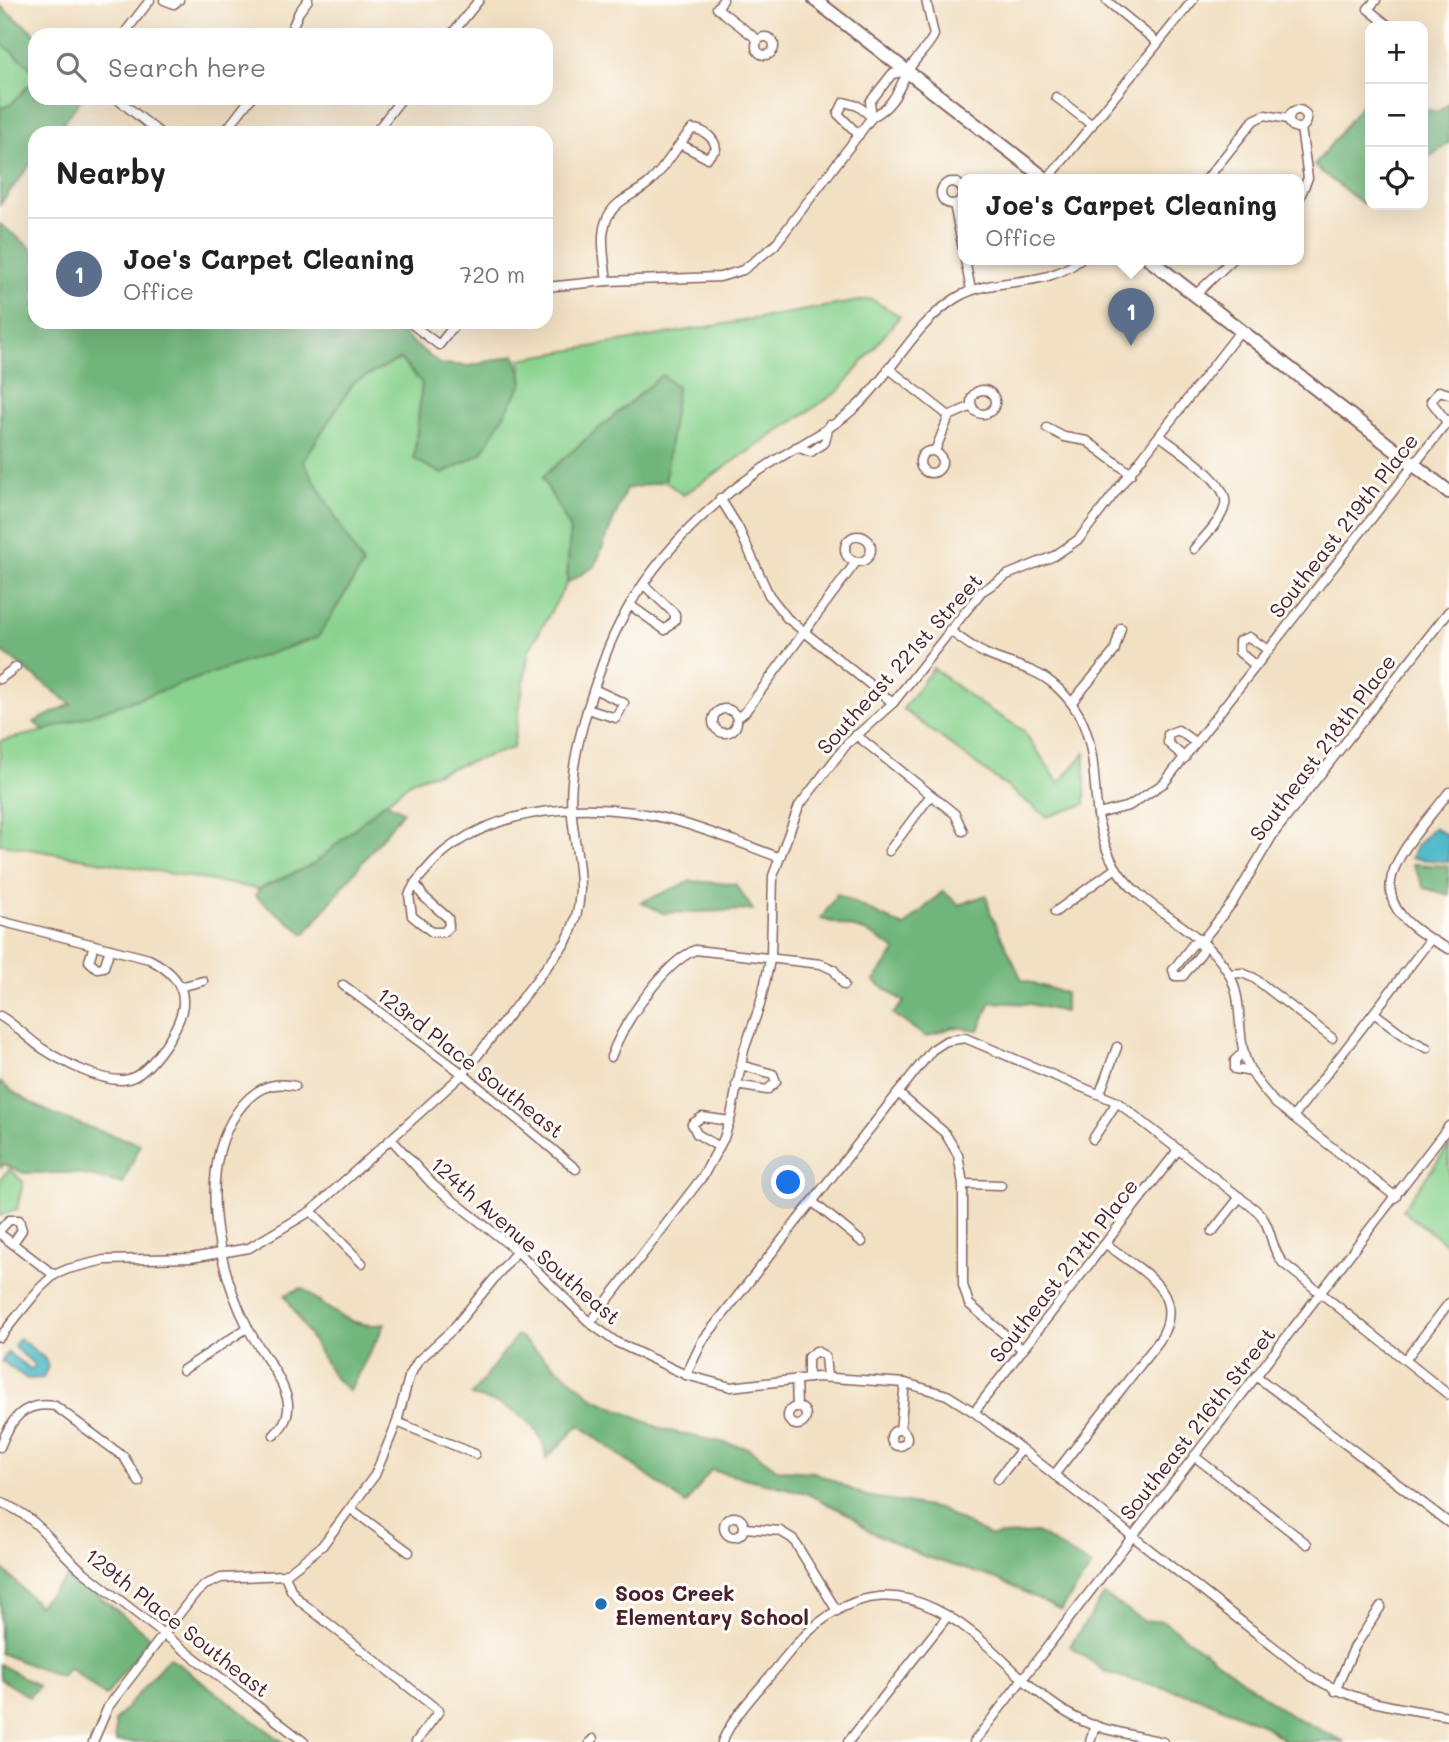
<!DOCTYPE html>
<meta charset="utf-8">
<style>
body{margin:0;font-family:Mali,sans-serif;background:#f6f6f6;color:#222}
.controls{position:absolute;right:21px;top:21px;display:grid;overflow:hidden;border-radius:14px;box-shadow:0 7px 28px #0002}
.controls button{width:63px;height:63px;display:grid;place-items:center;padding:0;border:0;border-bottom:2px solid #e0e0e0;background:#fff;color:#222;font:35px sans-serif}
.you{position:absolute;left:789px;top:1183px;width:24px;height:24px;margin:-18px;border:5px solid #fff;border-radius:50%;background:#1a73e8;box-shadow:0 0 0 10px #1a73e833}
.badge{display:grid;place-items:center;width:46px;height:46px;border-radius:50%;background:#1f6fb2;color:#fff;font-size:23px;font-weight:700}
.pin{position:absolute;translate:-50% -58px;filter:drop-shadow(0 2px 4px #0008)}
.pin::after{content:'';position:absolute;top:37px;width:24px;height:21px;background:inherit;clip-path:polygon(0 0,100% 0,50% 100%)}
.popup{position:absolute;left:958px;top:174px;width:346px;height:91px;box-sizing:border-box;display:grid;place-content:center;border-radius:14px;background:#fff;filter:drop-shadow(0 2px 5px #0005);font-size:23px;white-space:nowrap;color:#767676}
.popup b{font-size:26px;color:#222}
.popup::after{content:'';position:absolute;left:50%;top:100%;margin-left:-14px;border:14px solid transparent;border-top-color:#fff}
.list{margin:0;padding:0;list-style:none}
h2{display:flex;justify-content:space-between;align-items:center;height:91px;margin:0;padding:0 28px;font-size:30px}
h2 small{font-size:23px;font-weight:400;color:#767676}
.list li{display:grid;grid-template-columns:46px 1fr auto;gap:21px;align-items:center;box-sizing:border-box;height:112px;padding:0 28px;border-top:2px solid #e0e0e0}
.list b{display:block;font-size:26px;white-space:nowrap}
.list p{margin:0;font-size:23px;white-space:nowrap;color:#767676}
.list em{font-size:23px;font-style:normal;color:#767676}
.icon{flex:none;width:38px;height:38px;fill:none;stroke:currentColor;stroke-width:2;stroke-linecap:round;stroke-linejoin:round}
.map{position:relative;flex:none;width:1449px;height:1742px;overflow:hidden}
.search{position:absolute;background:#fff;box-shadow:0 7px 28px #0002;left:28px;top:28px;width:525px;height:77px;display:flex;align-items:center;gap:18px;box-sizing:border-box;padding:0 24px;border-radius:21px;color:#767676;font-size:26px}
.panel{position:absolute;background:#fff;box-shadow:0 7px 28px #0002;left:28px;top:126px;width:525px;height:203px;border-radius:21px}
.map>svg:first-child{display:block}
.green{fill:#8ad38f;stroke:#6a795d;stroke-width:2}
.forest{fill:#6fb57a;stroke:#5c6a52;stroke-width:2}
.water{fill:#4dbac8;stroke:#4c6c7a;stroke-width:2}
.lines{fill:none;stroke-linecap:round;stroke-linejoin:round}
.minor-casing{stroke:#856360;stroke-width:11}
.secondary-casing{stroke:#856360;stroke-width:16}
.minor{stroke:#fff;stroke-width:8}
.secondary{stroke:#fff;stroke-width:12}
.poi-dot{fill:#1f6fb2;stroke:#fdfcf7;stroke-width:2.5}
.labels{text-anchor:middle;dominant-baseline:central;stroke-width:6;stroke-linejoin:round;paint-order:stroke}
.street-label{font-size:21px;fill:#4a1f2b;stroke:#fdfcf7}
.poi-label{font-size:21px;font-weight:bold;fill:#4a1f2b;stroke:#fdfcf7;text-anchor:start}
</style>
<div class="map">
<svg width="1449" height="1742" viewBox="0 0 1449 1742">
<rect width="100%" height="100%" fill="#fdfcf7"/>
<filter id="ink" filterUnits="userSpaceOnUse"><feTurbulence type="fractalNoise" baseFrequency=".0143" numOctaves="2"/><feDisplacementMap in="SourceGraphic" scale="14" xChannelSelector="R" yChannelSelector="G"/><feConvolveMatrix kernelMatrix="1 2 1 2 8 2 1 2 1" color-interpolation-filters="sRGB"/></filter>
<filter id="wash" filterUnits="userSpaceOnUse"><feTurbulence type="fractalNoise" baseFrequency=".00686" numOctaves="4" result="noise"/><feDisplacementMap in="SourceGraphic" scale="28" xChannelSelector="R" yChannelSelector="G"/><feGaussianBlur stdDeviation="1.57" result="paint"/><feColorMatrix in="noise" values="0 0 0 0 0 0 0 0 0 0 0 0 0 0 0 0 0 1.4 0 .05"/><feComposite in="paint" operator="in"/></filter>
<g filter="url(#wash)">
<rect width="100%" height="100%" fill="#f2e0c3"/>
<g class="green">
<path d="M0 6 37 35H35V98H82L55 133H35V158L0 204Z"/>
<path d="M871 299 900 316 839 391 683 495 665 481 677 387 662 375 542 477 570 528 567 583 529 650 513 748 411 781 314 864 259 889 0 844V741L44 731 363 565 302 461 354 382 400 359 422 383 414 459 523 382 520 359Z"/>
<path d="M933 668 980 704 1023 730 1059 783 1085 753V804L1047 817 903 709Z"/>
<path d="M1449 1146V1246L1402 1210Z"/>
<path d="M10 1169 23 1182 17 1209 0 1216V1179Z"/>
</g>
<g class="forest">
<path d="M0 6 37 35H35V71L0 42Z"/>
<path d="M35 79V98H82L55 133H35V158L0 204V109L11 104Z"/>
<path d="M1370 94V198L1363 204 1314 166Z"/>
<path d="M1449 103V143L1423 161V109L1438 112Z"/>
<path d="M0 224 35 251V322H386L440 364 470 366 515 355 523 382 482 453 442 474 414 459 422 383 400 359 354 382 303 461 363 565 318 637 44 731 34 722 71 704 0 650Z"/>
<path d="M662 375 677 387 665 481 626 489 595 566 567 583 570 528 542 477Z"/>
<path d="M385 802 403 811 305 934 255 896 259 889 314 864Z"/>
<path d="M1413 864 1449 866V895L1424 888Z"/>
<path d="M691 881 735 884 753 910 663 913 641 902Z"/>
<path d="M943 891 959 905 986 895 991 915 1022 980 1065 993V1012L1030 1004 991 1002 979 1030 953 1027 926 1037 893 1014 904 1002 874 981 896 950 865 931 821 919 837 894 904 927Z"/>
<path d="M0 1082C40 1115 92 1128 140 1144L123 1184 76 1173H24L4 1164 0 1168Z"/>
<path d="M302 1288C327 1308 351 1330 385 1324L349 1391 334 1377 285 1295Z"/>
<path d="M517 1335 595 1399 664 1430 748 1448 778 1470 814 1472 866 1496 939 1509 990 1536 1037 1533 1092 1566 1061 1610 997 1579 923 1556 867 1530 852 1516 806 1493 711 1470 686 1504 579 1425 546 1459C542 1419 508 1404 471 1396Z"/>
<path d="M0 1566 38 1605 71 1574 150 1637 105 1696 69 1667 61 1677 0 1653Z"/>
<path d="M1104 1595 1145 1622 1162 1620 1288 1714 1345 1742H1287L1263 1725 1195 1696 1107 1673 1070 1646Z"/>
<path d="M169 1657 283 1742H116L115 1721Z"/>
<path d="M0 1664 38 1686 29 1697 0 1679Z"/>
</g>
<g class="water">
<path d="M1434 827 1449 837V862L1411 858 1417 845Z"/>
<path d="M19 1338 44 1358 48 1366 43 1378 27 1379 2 1361 8 1353 30 1369 34 1368V1364L14 1347Z"/>
</g>
</g>
<g filter="url(#ink)">
<g class="lines">
<g class="minor-casing">
<g id="minor">
<path d="M164 0 174 4 179 0"/>
<path d="M723 0 717 8 758 40"/>
<path d="M1376 0 1368 9 1389 26"/>
<path d="M1107 1 1158 43"/>
<path d="M123 35 150 0"/>
<path d="M289 35 299 12 308 0"/>
<path d="M451 35 479 0"/>
<circle cx="765" cy="46" r="9"/>
<path d="M907 71 892 74 870 102 872 117C894 106 898 90 908 71 915 58 928 48 934 35L926 0"/>
<path d="M1056 97 1092 125"/>
<path d="M116 98 160 133"/>
<circle cx="1298" cy="119" r="9"/>
<path d="M224 133 251 98"/>
<path d="M375 133 402 98"/>
<path d="M1047 180 1193 0"/>
<path d="M1206 180 1254 120 1265 115 1288 119"/>
<circle cx="952" cy="193" r="11"/>
<path d="M1299 199 1308 178 1301 128"/>
<path d="M954 204 963 249"/>
<path d="M965 260 971 290"/>
<path d="M607 281C604 254 595 222 619 203 629 195 642 190 651 181 667 166 677 145 692 129 703 129 715 138 716 149L707 158 680 144"/>
<path d="M546 287 607 281 720 277 743 270 774 246 872 117 858 106 844 102 838 114 859 135"/>
<path d="M1195 295 1232 260"/>
<path d="M409 322 439 345 457 322"/>
<path d="M888 368 949 416"/>
<circle cx="983" cy="402" r="12"/>
<path d="M1447 422 1431 401 1439 391 1449 394"/>
<path d="M1047 428 1064 437 1087 441 1131 474"/>
<path d="M1160 436C1177 449 1230 483 1225 505 1222 520 1204 537 1194 549"/>
<path d="M796 447 811 452 825 442 829 425"/>
<circle cx="931" cy="462" r="11"/>
<path d="M935 451 949 416 972 406"/>
<path d="M720 498 738 527 769 595 787 618 893 703"/>
<circle cx="858" cy="549" r="13"/>
<path d="M630 605 665 630 675 620V614L644 585"/>
<path d="M949 630C960 638 971 647 984 653 1006 664 1033 667 1052 683 1117 736 1077 805 1116 868 1143 911 1202 927 1228 972 1243 998 1237 1025 1244 1054 1249 1073 1262 1088 1275 1103L1396 1197"/>
<path d="M1256 666 1239 652V641L1249 637 1268 650"/>
<path d="M0 679 16 667"/>
<path d="M1072 702 1114 652 1121 628"/>
<circle cx="725" cy="721" r="12"/>
<path d="M587 709 616 718 624 703 594 689"/>
<path d="M737 718 745 712 856 562"/>
<path d="M856 735 955 814 963 831"/>
<path d="M1185 758 1168 743V734L1178 730 1196 743"/>
<path d="M1449 792C1399 857 1347 898 1449 949"/>
<path d="M1098 814 1129 806 1164 783 1449 420"/>
<path d="M889 851 931 795"/>
<path d="M415 883 409 895 412 916 432 932H444L449 926 448 918 423 896 415 883C427 869 438 855 453 845 514 803 603 802 672 820 708 830 743 844 778 857"/>
<path d="M1055 912 1116 868"/>
<path d="M0 921 149 959C198 984 187 1015 161 1051 152 1063 139 1079 123 1080 99 1081 63 1062 43 1049 28 1039 16 1025 0 1016"/>
<path d="M1201 942 1202 952 1183 976H1175L1173 970 1193 944 1201 942 1233 902 1274 833 1449 611"/>
<path d="M94 945 89 961 97 968 104 967 110 949"/>
<path d="M1229 974 1242 973 1254 978 1332 1038"/>
<path d="M343 985 463 1074 576 1169"/>
<path d="M180 987 203 981"/>
<path d="M1374 1013 1409 1039 1427 1048"/>
<path d="M1244 1052 1235 1060V1069L1252 1072"/>
<path d="M611 1057C622 1025 663 964 695 950L821 964 834 970 844 985"/>
<path d="M736 1085 767 1090 776 1082 773 1074 740 1065"/>
<path d="M898 1093 945 1133 958 1155 963 1184V1285L969 1304 1023 1350"/>
<path d="M1100 1093 1117 1047"/>
<path d="M1293 1117 1430 940"/>
<path d="M1093 1139 1117 1102"/>
<path d="M392 1140 433 1185 517 1251 590 1323 616 1342 686 1375 731 1387 818 1377 905 1383 947 1395 974 1412 1311 1676C1354 1703 1400 1708 1449 1716"/>
<path d="M719 1147 697 1134 692 1124 702 1117 730 1121"/>
<path d="M963 1184 1001 1185"/>
<path d="M814 1203 862 1242"/>
<path d="M311 1211 362 1263"/>
<path d="M0 1230 9 1220H19L22 1230 13 1243"/>
<path d="M1212 1232 1240 1197"/>
<path d="M0 1234 54 1275"/>
<path d="M590 1323 703 1176 724 1138 731 1116 744 1050 760 1005 771 956 773 876 799 806 847 744 893 703 981 592 1007 575 1054 556 1079 539 1241 330"/>
<path d="M0 1337 40 1288 54 1275 68 1269 104 1260 191 1258 249 1248 311 1211 463 1074 566 942C597 883 566 843 572 782 576 742 589 702 602 665 629 585 691 517 759 471 789 450 830 431 856 407 893 373 912 326 956 298 995 274 1040 291 1080 260"/>
<path d="M1405 1360 1449 1303"/>
<path d="M183 1370 247 1328"/>
<path d="M686 1375 703 1340 932 1050 946 1041 965 1038 1117 1102 1256 1210C1273 1225 1269 1247 1283 1263L1449 1395"/>
<path d="M1256 1376 1449 1523"/>
<path d="M808 1378V1357L816 1351 825 1356 827 1377"/>
<path d="M796 1379 797 1407"/>
<circle cx="797" cy="1416" r="9"/>
<path d="M974 1412 1178 1150"/>
<path d="M397 1422 475 1454"/>
<circle cx="899" cy="1438" r="8"/>
<path d="M900 1430 905 1383"/>
<path d="M274 1435C285 1424 291 1413 287 1398 280 1372 259 1351 248 1328 218 1268 196 1172 237 1112 252 1091 269 1080 295 1086"/>
<path d="M0 1447C11 1419 23 1401 55 1406L124 1457 139 1482"/>
<path d="M1194 1456 1307 1544"/>
<path d="M1054 1475 1159 1341C1190 1293 1140 1270 1106 1244"/>
<path d="M998 1479 1021 1450"/>
<path d="M0 1502C44 1520 51 1546 85 1573 157 1630 231 1685 304 1742"/>
<path d="M351 1509 409 1552"/>
<circle cx="734" cy="1527" r="10"/>
<path d="M745 1528 780 1531 793 1539 837 1611"/>
<path d="M285 1575 291 1590 300 1601 439 1711 416 1742"/>
<path d="M1335 1691 1354 1648 1381 1606"/>
<path d="M93 1742 108 1707 193 1596 205 1585 221 1578 285 1575 322 1546 375 1475 397 1422 409 1377 418 1361 452 1330 517 1251"/>
<path d="M590 1742 593 1739"/>
<path d="M722 1742C734 1713 763 1686 782 1661 847 1578 912 1577 989 1647 1016 1672 1043 1701 1076 1718 1102 1731 1135 1735 1163 1742"/>
<path d="M848 1742 947 1617"/>
<path d="M974 1742 1449 1126"/>
<path d="M1090 1742 1095 1725"/>
</g>
</g>
<g class="secondary-casing">
<g id="secondary">
<path d="M815 0 1047 180"/>
<path d="M1150 260 1449 492"/>
</g>
</g>
<use href="#minor" class="minor"/>
<use href="#secondary" class="secondary"/>
</g>
</g>
<circle class="poi-dot" cx="601" cy="1604" r="7"/>
<g class="labels">
<g class="street-label">
<text transform="translate(1343 525) rotate(-52)">Southeast 219th Place</text>
<text transform="translate(899 663) rotate(-48)">Southeast 221st Street</text>
<text transform="translate(1322 747) rotate(-53)">Southeast 218th Place</text>
<text transform="translate(471 1062) rotate(38)">123rd Place Southeast</text>
<text transform="translate(526 1240) rotate(41)">124th Avenue Southeast</text>
<text transform="translate(1063 1270) rotate(-52)">Southeast 217th Place</text>
<text transform="translate(1197 1423) rotate(-52)">Southeast 216th Street</text>
<text transform="translate(178 1622) rotate(38)">129th Place Southeast</text>
</g>
<g class="poi-label">
<text x="615" y="1592">Soos Creek<tspan x="615" dy="24">Elementary School</tspan></text>
</g>
</g>
</svg>
<div class="controls">
<button>+</button>
<button>−</button>
<button><svg class="icon" aria-label="locate" viewBox="0 0 24 24"><circle cx="12" cy="12" r="6"/><path d="M12 2v4M12 18v4M2 12h4M18 12h4"/></svg></button>
</div>
<div class="you"></div>
<div class="pin badge" style="left:1131px;top:346px;background:#5c6f8a">1</div>
<div class="popup"><b>Joe's Carpet Cleaning</b>Office</div>
<div class="search"><svg class="icon" aria-label="search" viewBox="0 0 24 24"><circle cx="10" cy="10" r="6"/><path d="M15 15l6 6"/></svg>Search here</div>
<section class="panel">
<h2>Nearby<small></small></h2>
<ul class="list">
<li><span class="badge" style="background:#5c6f8a">1</span><div><b>Joe's Carpet Cleaning</b><p>Office</p></div><em>720 m</em></li>
</ul>
</section>
</div>
